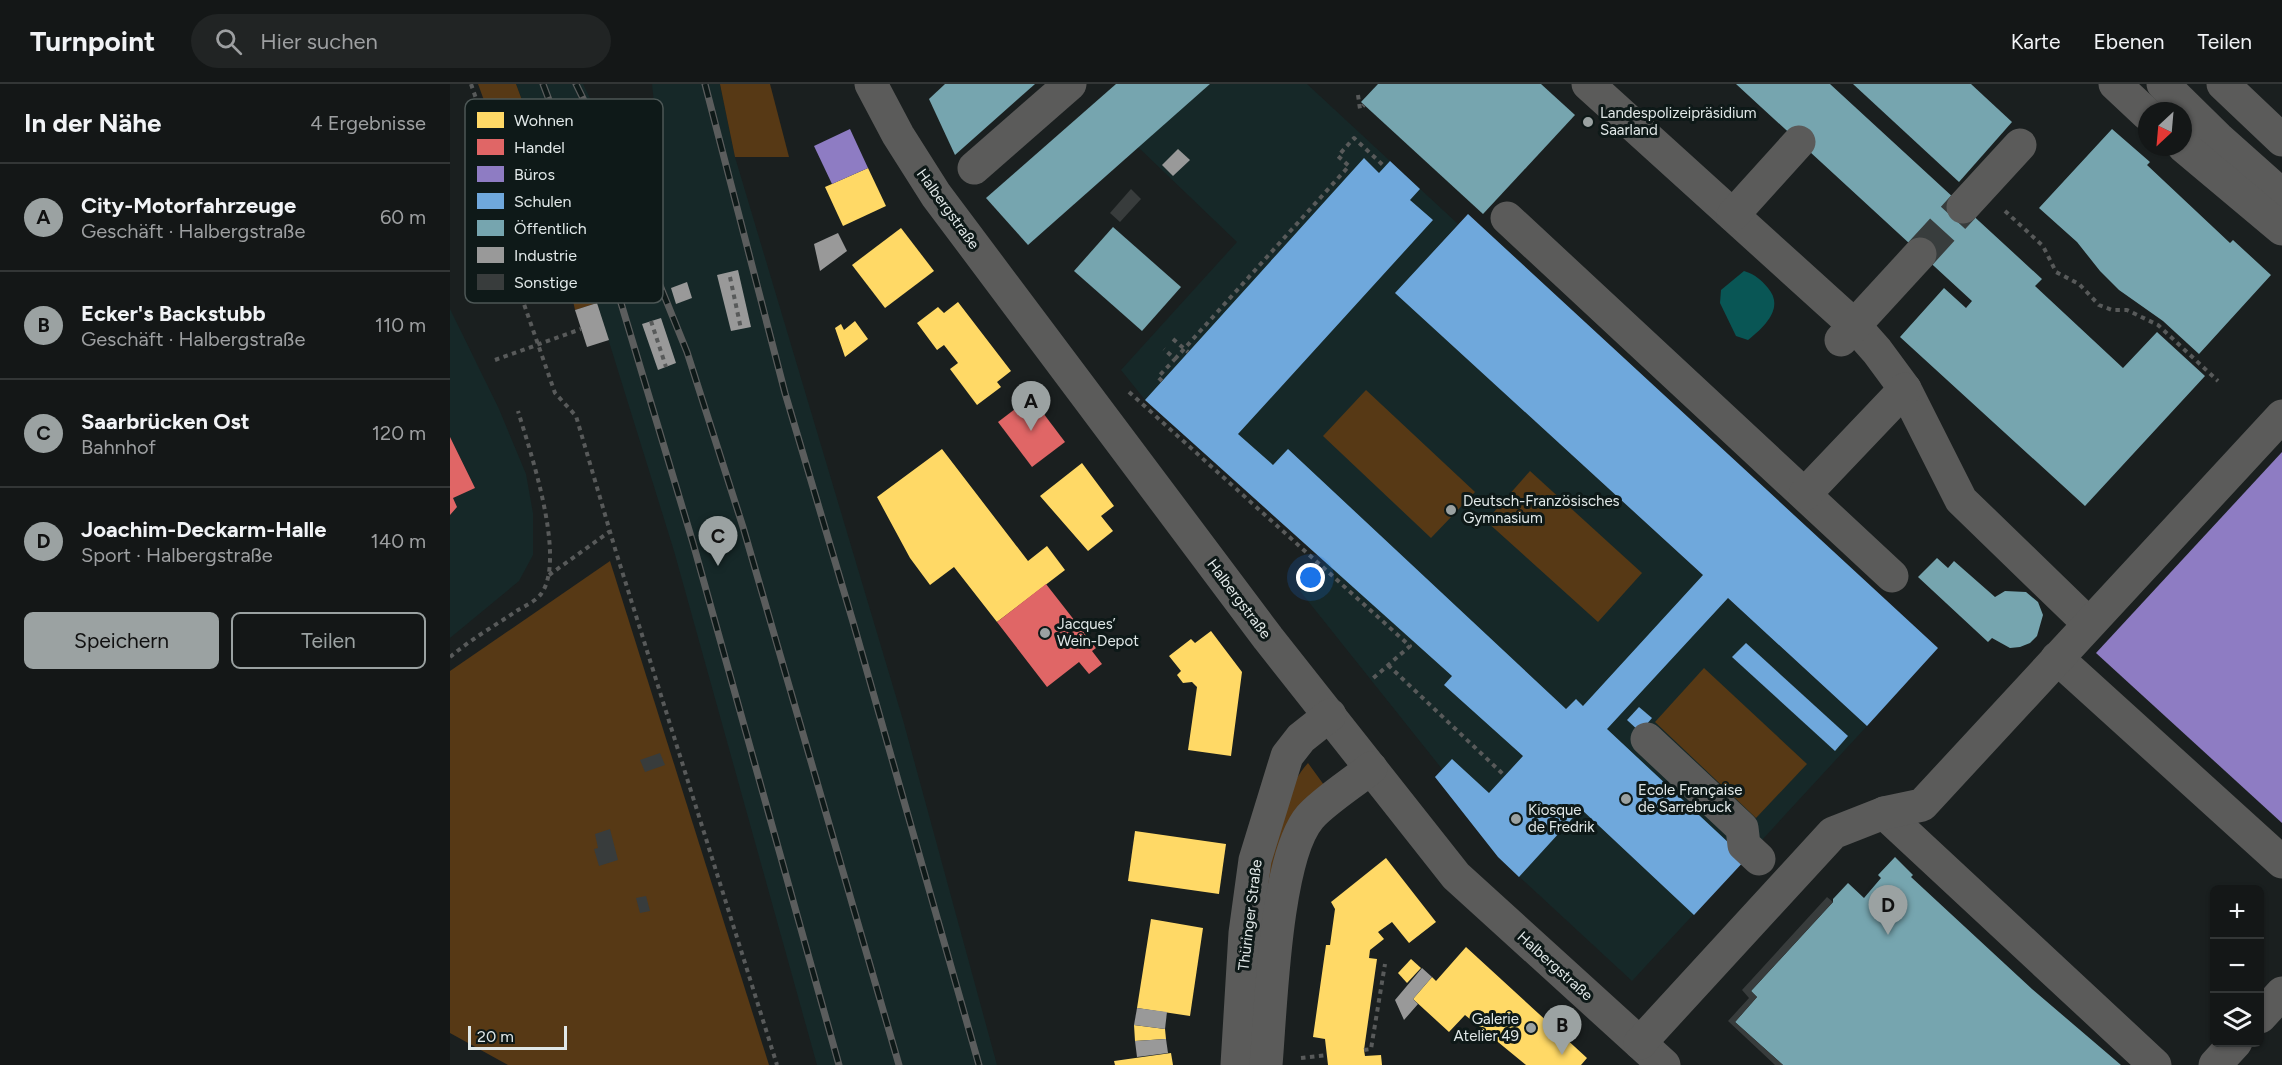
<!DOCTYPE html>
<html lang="de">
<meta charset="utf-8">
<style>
body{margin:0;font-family:Figtree,sans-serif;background:#212424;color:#f1f3f6}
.controls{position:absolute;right:18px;bottom:18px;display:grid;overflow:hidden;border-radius:9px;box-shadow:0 2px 4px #0004}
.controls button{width:54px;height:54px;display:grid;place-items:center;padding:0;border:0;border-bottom:2px solid #333636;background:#141717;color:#f1f3f6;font:30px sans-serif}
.compass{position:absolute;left:1688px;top:18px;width:54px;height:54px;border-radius:50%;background:#141717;box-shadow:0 2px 4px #0004;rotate:206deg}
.scale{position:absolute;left:18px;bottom:15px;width:99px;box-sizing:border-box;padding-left:6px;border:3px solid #e1e8e8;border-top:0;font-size:16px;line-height:21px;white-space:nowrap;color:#e1e8e8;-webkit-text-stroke:4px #0e1918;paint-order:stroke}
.you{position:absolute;left:861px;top:494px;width:21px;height:21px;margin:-15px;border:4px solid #fff;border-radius:50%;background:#1a73e8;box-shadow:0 0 0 9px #1a73e833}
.badge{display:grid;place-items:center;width:39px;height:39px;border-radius:50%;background:#9ba2a2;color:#111;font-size:20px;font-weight:700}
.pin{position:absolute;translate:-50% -50px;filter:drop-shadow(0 2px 3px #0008)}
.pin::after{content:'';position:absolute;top:32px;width:21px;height:18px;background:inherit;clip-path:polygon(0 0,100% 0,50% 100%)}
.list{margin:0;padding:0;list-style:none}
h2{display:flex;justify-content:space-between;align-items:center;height:78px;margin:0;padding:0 24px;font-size:26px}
h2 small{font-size:20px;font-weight:400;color:#9d9fa1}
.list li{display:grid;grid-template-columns:39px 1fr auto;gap:18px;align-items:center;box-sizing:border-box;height:108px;padding:0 24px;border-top:2px solid #333636}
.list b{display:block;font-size:22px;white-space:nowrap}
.list p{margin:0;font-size:20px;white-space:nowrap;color:#9d9fa1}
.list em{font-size:20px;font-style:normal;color:#9d9fa1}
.actions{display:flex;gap:12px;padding:18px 24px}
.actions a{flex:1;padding:14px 0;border:2px solid #9ba2a2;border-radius:9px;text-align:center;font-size:21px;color:#9ba2a2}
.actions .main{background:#9ba2a2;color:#111}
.icon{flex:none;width:33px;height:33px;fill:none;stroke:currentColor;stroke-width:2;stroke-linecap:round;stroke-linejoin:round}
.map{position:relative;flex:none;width:1832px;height:981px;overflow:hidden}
header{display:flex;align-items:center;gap:36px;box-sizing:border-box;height:84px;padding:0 30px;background:#141717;border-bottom:2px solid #333636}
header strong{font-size:28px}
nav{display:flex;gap:33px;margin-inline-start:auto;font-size:21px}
.search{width:420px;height:54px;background:#212424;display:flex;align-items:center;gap:15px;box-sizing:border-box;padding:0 21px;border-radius:33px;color:#9d9fa1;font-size:22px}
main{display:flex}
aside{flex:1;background:#141717}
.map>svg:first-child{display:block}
.built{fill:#162828}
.green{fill:#573915}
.water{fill:#095655}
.homes{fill:#ffd966}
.shops{fill:#e06666}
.offices{fill:#8e7cc3}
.schools{fill:#6fa8dc}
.public{fill:#76a5af}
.industry{fill:#999}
.building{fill:#383c3c}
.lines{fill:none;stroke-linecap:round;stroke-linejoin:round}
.minor-tunnel{stroke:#383d3d;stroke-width:33;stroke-dasharray:33 16;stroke-linecap:butt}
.path{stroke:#585a5a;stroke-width:4;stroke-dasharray:4.5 4.5;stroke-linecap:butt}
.minor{stroke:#5b5b5a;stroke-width:33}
.major{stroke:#5b5b5a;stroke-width:33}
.rail-casing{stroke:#5b5d5d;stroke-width:7}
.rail{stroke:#0e1918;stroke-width:4.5;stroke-dasharray:14;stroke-linecap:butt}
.poi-dot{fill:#9ba2a2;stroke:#0e1918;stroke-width:2}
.labels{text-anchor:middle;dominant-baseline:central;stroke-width:6;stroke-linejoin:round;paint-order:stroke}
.poi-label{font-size:15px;fill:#e1e8e8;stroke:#0e1918;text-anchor:start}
.street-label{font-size:15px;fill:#e1e8e8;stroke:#0e1918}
.key{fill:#0e1918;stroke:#4d5756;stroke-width:1.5}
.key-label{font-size:16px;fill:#e1e8e8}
</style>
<header>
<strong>Turnpoint</strong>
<div class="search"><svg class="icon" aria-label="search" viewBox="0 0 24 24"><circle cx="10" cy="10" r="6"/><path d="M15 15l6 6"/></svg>Hier suchen</div>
<nav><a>Karte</a><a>Ebenen</a><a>Teilen</a></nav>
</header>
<main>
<aside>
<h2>In der Nähe<small>4 Ergebnisse</small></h2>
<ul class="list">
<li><span class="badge">A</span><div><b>City-Motorfahrzeuge</b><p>Geschäft · Halbergstraße</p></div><em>60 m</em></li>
<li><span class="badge">B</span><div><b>Ecker's Backstubb</b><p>Geschäft · Halbergstraße</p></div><em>110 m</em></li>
<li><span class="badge">C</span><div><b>Saarbrücken Ost</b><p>Bahnhof</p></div><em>120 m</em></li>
<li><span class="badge">D</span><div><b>Joachim-Deckarm-Halle</b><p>Sport · Halbergstraße</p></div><em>140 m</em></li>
</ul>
<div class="actions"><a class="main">Speichern</a><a>Teilen</a></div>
</aside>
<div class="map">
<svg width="1832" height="981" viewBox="0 0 1832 981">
<rect width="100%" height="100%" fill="#1a1f1f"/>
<g class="built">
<path d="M66 0H133L169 73 204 69 208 57 202 0H270L285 73 453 636 547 981H367L224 467 147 219Z"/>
<path d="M760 0H857L1008 140 946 209 1417 642 1182 897 1048 773 985 693 992 685 850 507 877 478 695 316 671 286 787 158 688 63Z"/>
<path d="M0 225 49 325 76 390 83 429V471L69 497 0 554Z"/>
</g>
<g class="green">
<path d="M28 0H66L147 219 125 226 117 189 88 178 86 158Z"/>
<path d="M270 0H320L339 73H285Z"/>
<path d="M916 306 1025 408 981 454 873 352Z"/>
<path d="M1080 387 1192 489 1148 538 1036 437Z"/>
<path d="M160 477 319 981H58L0 949V587Z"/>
<path d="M1254 584 1357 680 1306 734 1205 638Z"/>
<path d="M858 679 874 701 806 850C813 800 823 718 858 679Z"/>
</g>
<path class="water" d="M1294 187C1306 191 1310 195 1318 204 1335 224 1314 243 1298 256L1286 252 1270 219 1271 206Z"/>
<g class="homes">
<path d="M418 84 436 122 393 142 375 103Z"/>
<path d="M451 144 484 187 435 224 402 181Z"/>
<path d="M508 218 561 287 547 298 551 303 527 321 500 285 508 279 494 261 487 266 467 239 488 223 494 229Z"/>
<path d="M405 237 418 255 395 273 385 244 391 240 394 246Z"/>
<path d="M492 365 578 477 597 462 615 486 547 538 504 483 480 501 460 474 427 413Z"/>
<path d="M632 379 664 422 651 432 663 447 638 467 590 412Z"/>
<path d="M761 547 792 588 781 672 738 666 747 603 742 598 733 599 727 591 731 587 719 572 741 555 745 559Z"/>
<path d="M685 747 776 760 769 810 678 797Z"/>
<path d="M936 774 986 838 959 859 942 838 928 848 934 855 920 866 919 874 927 875 914 966 915 972 931 971 932 981H878L875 955 863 953 876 861H880L885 825 881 818Z"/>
<path d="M701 835 753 844 740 932 687 924Z"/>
<path d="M1016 863 1137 974 1131 981H1076L1015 931 999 948 963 915 982 893 986 897Z"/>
<path d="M961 875 971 884 957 899 948 889Z"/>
<path d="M684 941 715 945 716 955 685 957Z"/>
<path d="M721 969 723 981H665L664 977Z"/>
</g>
<g class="shops">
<path d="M581 313 615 358 582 383 548 338Z"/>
<path d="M0 353 25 404 3 414 7 423 0 431Z"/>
<path d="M596 500 646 564 642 567 652 580 639 590 629 578 597 603 547 538Z"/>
</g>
<g class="offices">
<path d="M400 45 418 84 382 100 364 62Z"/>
<path d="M1832 368V739L1646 569Z"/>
</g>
<g class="schools">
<path d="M914 74 929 89 940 77 970 105 960 116 983 136 788 350 823 381 838 365 1116 625 1126 615 1133 622 1253 491 945 209 1018 130 1488 564 1417 642 1278 514 1157 645 1296 775 1244 831 1131 725 1069 793 1048 773 985 693 1002 675 1039 709 1073 672 994 601 1002 592 695 316Z"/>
<path d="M1296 559 1398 652 1385 667 1282 573Z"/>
<path d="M1189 623 1202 634 1190 648 1177 636Z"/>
</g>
<g class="public">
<path d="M495 0H585L505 71 479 15Z"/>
<path d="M666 0H760L578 161 536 114Z"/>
<path d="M928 0H1091L1125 31 1033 130 911 18Z"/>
<path d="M1286 0H1380L1592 195 1585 202 1673 284 1707 248 1755 292 1635 422 1450 253 1494 204 1516 224 1522 217Z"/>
<path d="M1403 0H1521L1562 38 1509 98Z"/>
<path d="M1662 45 1700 78 1697 81 1780 159 1783 156 1821 191 1749 270 1713 237 1669 206 1650 187 1627 158 1589 124Z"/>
<path d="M663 143 731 203 692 247 624 187Z"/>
<path d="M1487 474 1498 484 1504 477 1545 513 1555 507 1576 508 1588 518 1593 531 1587 552 1580 559 1570 563 1560 564 1542 554 1538 558 1468 493Z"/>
<path d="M1445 773 1463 791 1461 793 1582 905 1671 981H1333L1285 938 1307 913 1301 907 1383 818V815L1398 799 1414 814 1431 794 1428 791Z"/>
</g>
<g class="industry">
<path d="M728 65 740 76 723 92 712 81Z"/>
<path d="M388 149 397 167 370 187 364 160Z"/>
<path d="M288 186 301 243 281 247 267 191Z"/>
<path d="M237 198 242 214 226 220 221 204Z"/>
<path d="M147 219 159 256 137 263 125 226Z"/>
<path d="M211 234 226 279 208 286 192 240Z"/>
<path d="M972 884 982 893 963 915 968 920 954 936 945 916Z"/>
<path d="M687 924 717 928 715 945 684 941Z"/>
<path d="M716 955 718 969 687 973 685 957Z"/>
</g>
<g class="building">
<path d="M681 105 691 115 670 138 660 129Z"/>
<path d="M210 669 215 681 195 688 190 676Z"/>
<path d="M160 745 168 776 149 782 144 765 148 764 145 750Z"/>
<path d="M196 812 200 827 190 829 186 814Z"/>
<path d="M1377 813 1383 818 1301 907 1307 913 1285 938 1333 981H1325L1278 937 1299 914 1292 906Z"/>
</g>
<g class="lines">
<path class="minor-tunnel" d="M1470 170 1513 123"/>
<g class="path">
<path d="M21 0 79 168 76 189 68 203 105 309 126 332 166 468 327 981"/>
<path d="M908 11 910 25 914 21"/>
<path d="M1555 127 1593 162 1606 188 1629 200 1649 221 1662 226H1677L1708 241 1768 297"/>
<path d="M280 193 291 245"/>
<path d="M201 237 216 283"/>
<path d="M723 255 738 268"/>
<path d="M725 275 899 82 888 72 904 54 935 83"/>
<path d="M45 276 131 245"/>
<path d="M712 297 708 293 725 275 714 265"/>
<path d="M679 308 960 562 920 597"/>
<path d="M99 491 159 448"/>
<path d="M0 573C21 555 46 541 68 526 75 522 86 517 91 510 117 475 80 367 68 327"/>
<path d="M938 581 1055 692"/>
<path d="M914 966 921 965 935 880"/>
<path d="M851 974 877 971"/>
</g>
<g class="minor">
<path d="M421 0 448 51 486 111 818 554 1006 792 1214 981"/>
<path d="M1138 0 1404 241 1427 267 1455 305 1511 416 1639 540"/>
<path d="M1713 0 1768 54 1832 111"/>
<path d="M524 84 620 0"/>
<path d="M1513 123 1570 61"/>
<path d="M1283 131 1349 58"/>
<path d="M1057 134 1442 492"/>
<path d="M1391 256 1470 170"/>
<path d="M1355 410 1455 305"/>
<path d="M1607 574 1832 778"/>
<path d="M1197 655 1292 744 1294 761 1309 775"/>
<path d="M1434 729 1705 981"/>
<path d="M1810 933 1832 909"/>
<path d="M1190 959 1383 749 1434 729 1472 721 1832 332"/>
<path d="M787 981 795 849 805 776 837 672 851 654 880 631"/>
<path d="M816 981C821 924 825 774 860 733 874 717 904 698 921 684"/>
<path d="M1765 981 1786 958"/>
</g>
<g class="major">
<path d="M1665 0 1697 30"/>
<path d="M1773 0 1832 56"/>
<path d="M1733 62 1832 145"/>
</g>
<g class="rail-casing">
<g id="rail">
<path d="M93 0 153 159 243 459 389 981"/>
<path d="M126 0 141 31 237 268 293 443 449 981"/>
<path d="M255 0 335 309 403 538 529 981"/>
</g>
</g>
<use href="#rail" class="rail"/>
</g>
<g class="poi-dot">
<circle cx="1138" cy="38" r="6"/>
<circle cx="1001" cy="426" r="6"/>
<circle cx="595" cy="549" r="6"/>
<circle cx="1176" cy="715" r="6"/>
<circle cx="1066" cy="735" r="6"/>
<circle cx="1081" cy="944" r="6"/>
</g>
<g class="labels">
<g class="poi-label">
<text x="1150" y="29">Landespolizeipräsidium<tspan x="1150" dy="17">Saarland</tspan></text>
<text x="1013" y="417">Deutsch-Französisches<tspan x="1013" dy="17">Gymnasium</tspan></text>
<text x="607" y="540">Jacques’<tspan x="607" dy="17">Wein-Depot</tspan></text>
<text x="1188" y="706">Ecole Française<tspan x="1188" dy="17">de Sarrebruck</tspan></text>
<text x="1078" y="726">Kiosque<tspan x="1078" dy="17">de Fredrik</tspan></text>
<text x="1069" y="935" text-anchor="end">Galerie<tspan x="1069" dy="17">Atelier 49</tspan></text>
</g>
<g class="street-label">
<text transform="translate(498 125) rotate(54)">Halbergstraße</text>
<text transform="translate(789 515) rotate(53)">Halbergstraße</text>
<text transform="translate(800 831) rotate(-83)">Thüringer Straße</text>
<text transform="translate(1105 882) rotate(42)">Halbergstraße</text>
</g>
</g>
<rect x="15" y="15" width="198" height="204" rx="9" class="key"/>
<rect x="27" y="28" width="27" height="16" fill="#ffd966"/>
<rect x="27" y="55" width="27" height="16" fill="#e06666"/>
<rect x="27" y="82" width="27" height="16" fill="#8e7cc3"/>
<rect x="27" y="109" width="27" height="16" fill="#6fa8dc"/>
<rect x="27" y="136" width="27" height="16" fill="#76a5af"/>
<rect x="27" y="163" width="27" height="16" fill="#999"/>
<rect x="27" y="190" width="27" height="16" fill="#383c3c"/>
<g class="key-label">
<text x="64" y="42">Wohnen</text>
<text x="64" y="69">Handel</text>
<text x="64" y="96">Büros</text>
<text x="64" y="123">Schulen</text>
<text x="64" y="150">Öffentlich</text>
<text x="64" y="177">Industrie</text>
<text x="64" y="204">Sonstige</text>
</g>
</svg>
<div class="controls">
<button>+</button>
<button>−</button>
<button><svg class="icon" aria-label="layers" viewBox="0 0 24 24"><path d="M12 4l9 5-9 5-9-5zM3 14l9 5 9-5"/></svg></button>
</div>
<svg class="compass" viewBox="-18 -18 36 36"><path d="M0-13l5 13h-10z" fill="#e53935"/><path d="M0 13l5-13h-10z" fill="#9d9fa1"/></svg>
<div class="scale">20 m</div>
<div class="you"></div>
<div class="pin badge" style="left:581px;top:347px">A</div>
<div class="pin badge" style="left:1112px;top:971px">B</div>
<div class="pin badge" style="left:268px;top:482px">C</div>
<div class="pin badge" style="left:1438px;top:851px">D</div>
</div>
</main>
